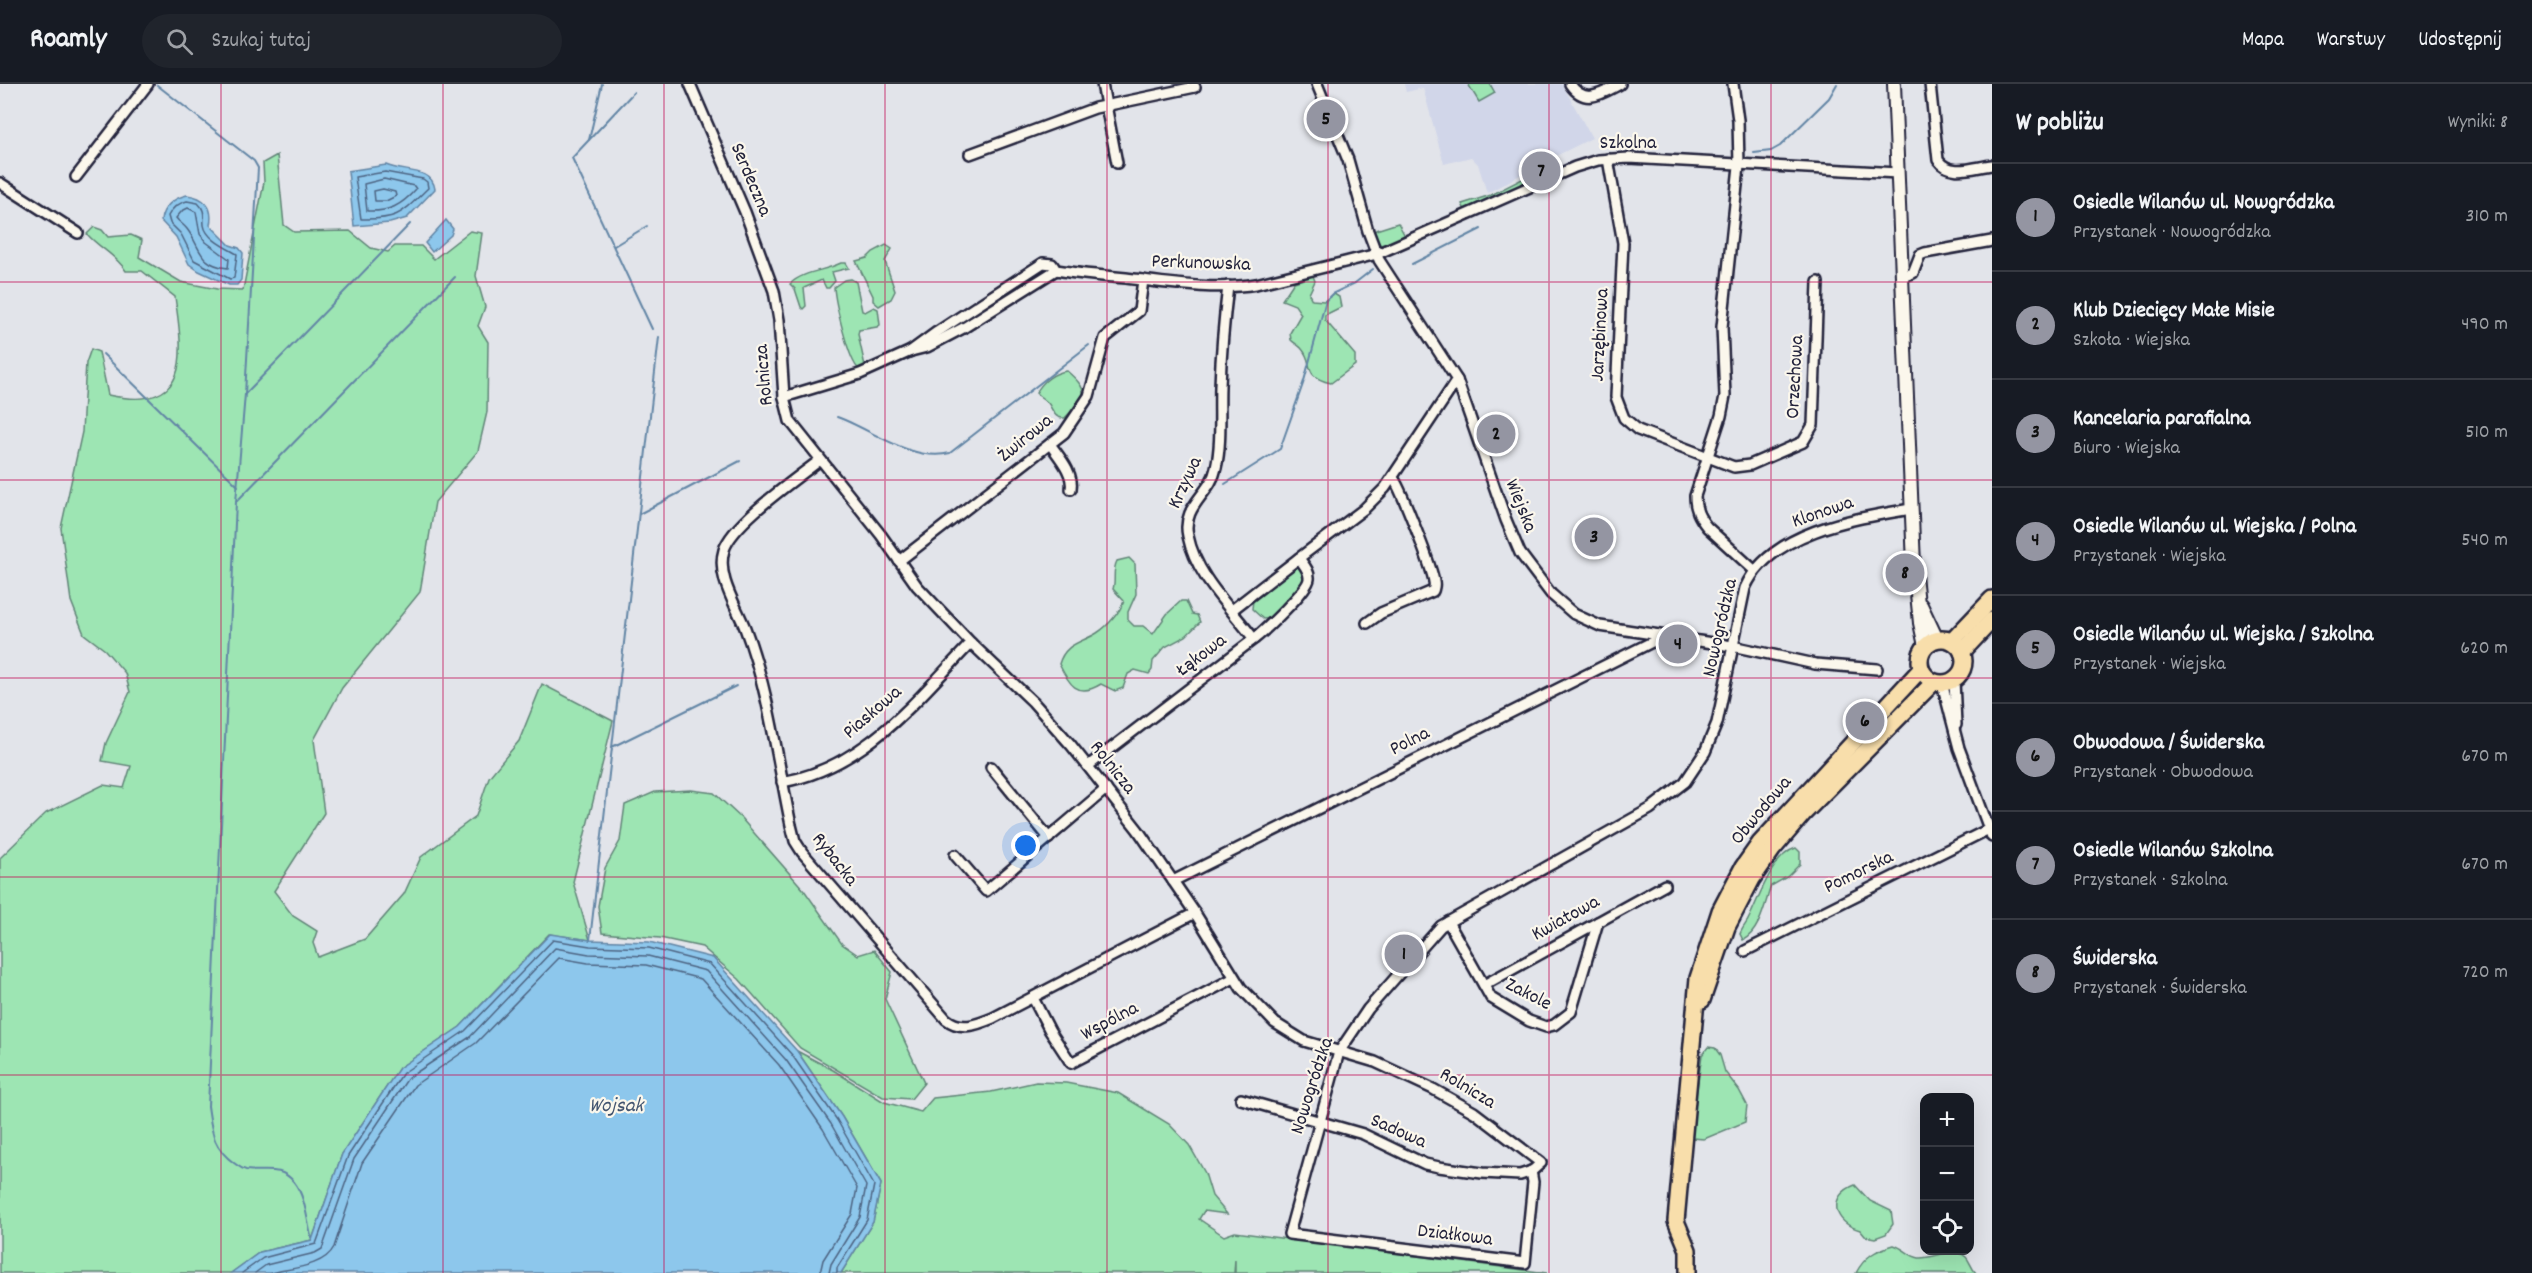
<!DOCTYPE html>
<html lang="pl">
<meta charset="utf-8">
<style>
body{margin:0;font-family:Dekko,sans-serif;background:#20242c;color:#f1f3f6}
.controls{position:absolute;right:18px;bottom:18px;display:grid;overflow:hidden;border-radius:12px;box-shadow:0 6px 24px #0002}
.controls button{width:54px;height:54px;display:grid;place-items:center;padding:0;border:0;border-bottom:2px solid #363941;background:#171b24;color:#f1f3f6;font:30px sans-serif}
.you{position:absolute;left:1026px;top:762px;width:21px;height:21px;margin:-15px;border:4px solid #fff;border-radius:50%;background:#1a73e8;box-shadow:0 0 0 9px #1a73e833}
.badge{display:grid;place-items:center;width:39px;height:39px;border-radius:50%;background:#9495a2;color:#111;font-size:20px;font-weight:700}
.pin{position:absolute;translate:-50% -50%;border:3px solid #fff;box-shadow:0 2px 6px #0006}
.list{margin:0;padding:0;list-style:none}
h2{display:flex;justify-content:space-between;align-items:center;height:78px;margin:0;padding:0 24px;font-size:26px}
h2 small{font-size:20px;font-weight:400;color:#9ea1a6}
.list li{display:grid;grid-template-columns:39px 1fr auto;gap:18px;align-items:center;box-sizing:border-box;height:108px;padding:0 24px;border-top:2px solid #363941}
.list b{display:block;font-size:22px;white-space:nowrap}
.list p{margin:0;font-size:20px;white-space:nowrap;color:#9ea1a6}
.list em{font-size:20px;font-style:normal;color:#9ea1a6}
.icon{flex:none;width:33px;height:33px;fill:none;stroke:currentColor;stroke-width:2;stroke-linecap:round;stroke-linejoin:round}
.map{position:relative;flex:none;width:1992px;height:1189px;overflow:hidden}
header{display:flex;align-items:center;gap:36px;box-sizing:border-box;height:84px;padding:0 30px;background:#171b24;border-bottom:2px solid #363941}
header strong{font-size:28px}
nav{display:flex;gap:33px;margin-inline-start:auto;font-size:21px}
.search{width:420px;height:54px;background:#20242c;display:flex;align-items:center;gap:15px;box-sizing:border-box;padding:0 21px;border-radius:33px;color:#9ea1a6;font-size:22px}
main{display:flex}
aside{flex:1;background:#171b24}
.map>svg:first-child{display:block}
.built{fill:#d1d6e9}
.green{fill:#9de5b3;stroke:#608477;stroke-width:1.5}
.water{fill:#8dc7ec;stroke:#6285a5;stroke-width:1.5}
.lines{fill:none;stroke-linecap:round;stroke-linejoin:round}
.shore{stroke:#4d6482;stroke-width:1.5}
.stream{stroke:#6285a5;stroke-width:2}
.minor-casing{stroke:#22223b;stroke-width:14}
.tertiary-casing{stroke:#22223b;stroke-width:16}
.primary-casing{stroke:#22223b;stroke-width:20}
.minor{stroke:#fbf7ec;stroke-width:9}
.tertiary{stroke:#fbf7ec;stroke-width:12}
.primary{stroke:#f8deab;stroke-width:15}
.grid{fill:none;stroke:#c2185b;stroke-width:1.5;stroke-opacity:0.55}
.labels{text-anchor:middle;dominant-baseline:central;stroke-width:4.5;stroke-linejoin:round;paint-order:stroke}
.street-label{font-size:20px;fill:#22223b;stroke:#fbf7ec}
.water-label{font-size:21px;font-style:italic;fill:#425470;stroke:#fbf7ec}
</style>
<header>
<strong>Roamly</strong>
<div class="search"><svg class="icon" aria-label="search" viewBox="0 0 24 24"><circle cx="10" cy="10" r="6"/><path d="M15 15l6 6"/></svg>Szukaj tutaj</div>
<nav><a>Mapa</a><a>Warstwy</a><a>Udostępnij</a></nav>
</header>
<main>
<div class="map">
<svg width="1992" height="1189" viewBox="0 0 1992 1189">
<rect width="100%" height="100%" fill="#e2e4ea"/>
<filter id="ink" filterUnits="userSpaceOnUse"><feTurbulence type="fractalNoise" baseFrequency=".0167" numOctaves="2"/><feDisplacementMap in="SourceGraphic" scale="12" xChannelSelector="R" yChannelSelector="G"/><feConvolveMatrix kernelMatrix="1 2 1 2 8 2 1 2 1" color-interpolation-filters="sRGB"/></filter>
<g filter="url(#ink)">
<path class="built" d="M1404 0H1562L1592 54 1534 83 1531 82 1522 87V90L1487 109 1478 80 1471 73 1444 80 1423 4 1406 8Z"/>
<g class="green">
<path d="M1468 0H1490L1495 9 1479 18Z"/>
<path d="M277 71 284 141 294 148 350 147 371 164 388 168 395 162H421L434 175 470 147 482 149 476 192 485 223 478 242 488 258 487 328 478 367 435 418 420 508 342 604 314 656 324 729 274 807 293 832 317 847 313 859 318 873 365 855 404 810 421 773 476 732 489 693 519 657 542 600 613 637 573 798 590 856 549 850 460 943 399 984 342 1070 312 1156 260 1168 231 1189H0V774L46 729 103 701 124 704 131 682 102 677 106 659 130 608 125 589 105 566 84 550 71 517 61 444 82 348 86 279 91 265 99 268 108 311C191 329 184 273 175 213L142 187H126C116 171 99 164 87 150L94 143 102 146 108 153 131 151 142 156 139 173 181 198 217 205 243 206 264 98 263 79Z"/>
<path d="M1528 92 1532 93 1517 103 1465 126 1462 120 1491 111Z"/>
<path d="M1398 139 1404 150 1403 154 1381 161 1375 156 1373 147Z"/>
<path d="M886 161 892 165 885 177 895 207 891 215 879 222 873 217V212L856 177 867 174 873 168Z"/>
<path d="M841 179H846L849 184 832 188 835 197 829 204H826L822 196 804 204 806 222 803 225 801 223 795 205 790 200C803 187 825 187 841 179Z"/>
<path d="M1313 192 1315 197 1309 210 1312 216 1324 217 1334 210 1339 213 1341 223 1325 231V236L1355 271V281L1331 299C1301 292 1315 280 1302 265 1300 262 1294 259 1291 256L1290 249 1301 230 1295 221 1282 216 1294 198Z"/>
<path d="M851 195 856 198 862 227 865 228 874 223 878 225 880 241 877 243 859 246 858 250 865 282 859 285C849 279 835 218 834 203L844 196Z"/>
<path d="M1067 287C1091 308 1086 311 1065 334 1053 334 1054 327 1048 319 1045 315 1039 313 1036 309 1042 298 1054 288 1067 287Z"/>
<path d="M1129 474 1135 480 1136 510 1128 528V536L1134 542H1143L1153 550 1167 530 1181 517H1186L1192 530 1197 531 1200 538 1186 552 1165 563 1153 577 1152 586 1149 590 1135 586 1128 590 1123 604 1115 607 1101 600C1077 615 1069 600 1059 580 1065 559 1081 559 1097 549 1108 542 1120 528 1124 517L1113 505C1116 496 1112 486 1117 477Z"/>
<path d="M1295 482H1299L1303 489V501L1272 534 1263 535 1252 525 1253 516Z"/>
<path d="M691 706 714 709 741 734 804 806 842 860 858 871 874 866 892 888 885 915 924 999 911 1015 883 1013 800 964 739 895 702 863 660 854 602 849 598 822 605 784 620 757 625 721 655 708Z"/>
<path d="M1796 764 1800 768V780L1787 793 1771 802C1765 819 1760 848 1743 856L1740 850C1742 844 1747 839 1749 834 1759 814 1773 770 1796 764Z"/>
<path d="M1708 963 1715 964 1720 971 1725 988 1739 1006 1747 1021 1745 1038 1704 1055 1692 1054V1039L1702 971Z"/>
<path d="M797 967 833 986 884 1018 921 1028 933 1014 991 1008 1036 998 1066 999 1118 1009 1169 1040 1189 1061 1205 1089 1212 1112 1227 1130 1204 1127 1199 1135 1224 1152 1235 1148 1547 1189H1235V1175L1234 1189H841L873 1138 881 1100 842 1033Z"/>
<path d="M1855 1101 1870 1117 1891 1127 1893 1140 1886 1150 1875 1154 1865 1152 1860 1146C1833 1139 1827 1112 1855 1101Z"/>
<path d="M1894 1161C1904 1164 1910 1173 1919 1174 1934 1175 1954 1162 1966 1173 1970 1177 1971 1184 1976 1189H1856C1865 1172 1876 1166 1894 1161Z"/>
</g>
<g class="water">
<path d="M386 81C403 89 432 83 435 105L407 134 390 139 354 142 348 87Z"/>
<path d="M187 111C204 113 214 123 210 141L230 161 239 164 243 169 241 196 237 201H229L199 187 189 180 176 153 161 137C162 123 174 114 187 111Z"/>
<path d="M446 136 453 145 451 151 432 168 425 159Z"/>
<path d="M550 850 590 856 649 858 713 874 797 967 842 1033 881 1100 873 1138 841 1189H231L260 1168 312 1156 342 1070 399 984 460 943Z"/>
</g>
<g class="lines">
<g class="shore">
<path d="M385 88 423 95 427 98 428 104C402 129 399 136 361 135L355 93Z"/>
<path d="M384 95 414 102 416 105C401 122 389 128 367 127L364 100Z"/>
<path d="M383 105 395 108 396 112 386 117H375L374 107Z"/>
<path d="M187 117 198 119C206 127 203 131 204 141 206 155 227 164 237 170L234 194 230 195 194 176 181 150 170 139 168 132C172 124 178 119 187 117Z"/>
<path d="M188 124 196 128 200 150 206 158 229 175 228 184C198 181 201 163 187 145 184 141 179 138 176 134L182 127Z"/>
<path d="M242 1189 263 1174 316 1160 348 1072 403 989 465 947 553 856 590 862 649 864 710 880 792 971 837 1036 874 1101 867 1136 837 1184V1189"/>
<path d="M255 1189 266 1181 315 1169 322 1165 354 1075 408 994 470 953 555 864 589 870 648 872 706 887 786 976 831 1040 866 1102 860 1133 831 1180 829 1189"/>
<path d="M271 1189C291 1184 324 1183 334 1163L362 1079 415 1001 476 959 559 874 588 879 646 881 701 895 779 981 823 1045 857 1104 852 1130 823 1176 820 1189"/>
</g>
<g class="stream">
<path d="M157 1 254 77 258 84 245 310 236 418 208 1022C212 1048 212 1063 234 1079 238 1082 242 1085 246 1086 265 1089 280 1081 294 1098 306 1113 307 1138 312 1156"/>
<path d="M634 8 572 74 652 245"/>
<path d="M589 56 602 0"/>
<path d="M1754 69 1771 67 1780 62 1829 14 1837 0"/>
<path d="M614 162 647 142"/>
<path d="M1412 180 1481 145"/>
<path d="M103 270 238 402"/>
<path d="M245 310 410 140"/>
<path d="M837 333C871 345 913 379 950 369L1089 261"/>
<path d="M1225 400 1280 365 1304 297 1326 216 1332 210 1355 199 1373 185"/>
<path d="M237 417 455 193"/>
<path d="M639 430 740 377"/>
<path d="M612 663 736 602"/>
<path d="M590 856 659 253"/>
</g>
<g class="minor-casing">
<g id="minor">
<path d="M690 0 745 128 774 207 779 236 784 313 790 337 881 451 917 502 971 559 1033 618 1071 661 1138 746 1195 829 1241 904 1275 939 1304 957 1375 978 1433 1005 1474 1028 1541 1079 1532 1087 1520 1091 1482 1089 1439 1083 1425 1080 1363 1050 1241 1015"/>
<path d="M1102 0 1117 79"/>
<path d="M1317 0 1348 76 1368 147 1379 176 1457 296 1506 436 1520 469 1551 510 1574 530 1600 542 1732 562 1815 580 1877 585"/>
<path d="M1570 0C1585 22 1601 10 1620 0"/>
<path d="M1733 0 1738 36 1739 82 1722 243 1725 312 1721 332 1695 412C1695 425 1699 433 1707 443L1754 486"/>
<path d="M1930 0 1938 76C1950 93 1974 83 1992 81"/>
<path d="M970 70 1095 24 1195 3"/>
<path d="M1608 75 1623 159 1616 313 1624 334 1638 346 1734 383 1750 381 1803 358 1813 341 1818 198"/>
<path d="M76 93 148 0"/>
<path d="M0 99 78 149"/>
<path d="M1902 193 1913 189 1920 171 1925 169 1992 157"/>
<path d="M1228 202C1224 235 1221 269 1220 302 1219 329 1222 358 1216 384 1211 410 1181 422 1188 452 1196 492 1230 523 1254 555"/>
<path d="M911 267 937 248 1043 179 1052 180 1056 186C1080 190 1102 192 1126 194 1168 199 1214 207 1256 200L1377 170 1575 83 1598 76 1629 74 1898 89"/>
<path d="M784 313 860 290 911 267 927 263 965 243 1056 186"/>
<path d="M1050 360C1059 373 1074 389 1071 405"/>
<path d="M820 376C796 395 732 439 724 466 716 492 736 521 745 544 769 607 777 675 791 741L795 757 802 768 946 935C961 947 976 941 993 934L1195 829"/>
<path d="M899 477 1064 349 1089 312 1105 254 1139 227 1143 196"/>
<path d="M1232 526 1299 474"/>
<path d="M1367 539 1381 529 1433 507C1434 503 1435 502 1434 498 1433 486 1399 400 1393 394"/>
<path d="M1954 596 1956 641"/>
<path d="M1942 599 1959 664 1992 753"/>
<path d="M1088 682 1254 555C1264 547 1308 506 1309 495 1310 487 1303 480 1299 474L1364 425 1385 404 1457 296"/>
<path d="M991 683 1049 754"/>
<path d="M782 698C864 684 916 616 971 559"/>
<path d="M955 771 986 807 1106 705"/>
<path d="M1173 797 1664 552"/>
<path d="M1448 838 1491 914 1529 937 1546 943 1554 941 1571 928 1598 838"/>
<path d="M1745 867 1989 745"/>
<path d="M1484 901 1665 801"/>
<path d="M1033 914 1050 947 1071 979 1234 894"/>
<path d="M1531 1087 1533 1098 1525 1179 1289 1150 1339 968 1368 925 1441 842 1650 725 1685 698 1705 668 1717 639 1745 504C1770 447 1857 434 1911 425"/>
</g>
</g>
<g class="tertiary-casing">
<g id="tertiary">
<path d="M1894 0 1914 481 1920 539 1925 562"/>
<path d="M1921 521 1937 555"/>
</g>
</g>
<g class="primary-casing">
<g id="primary">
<circle cx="1942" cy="577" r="22"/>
<path d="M1952 557 1992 515"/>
<path d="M1962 568 1992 536"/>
<path d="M1702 916 1727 843 1752 795 1773 765 1803 730 1934 598"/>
<path d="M1688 1189V1166L1676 1137 1698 894 1720 827 1743 783 1760 759 1921 585"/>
</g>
</g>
<use href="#minor" class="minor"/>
<use href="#tertiary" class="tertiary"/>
<use href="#primary" class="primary"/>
</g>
</g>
<path class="grid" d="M221 0V1189M443 0V1189M664 0V1189M885 0V1189M1107 0V1189M1328 0V1189M1549 0V1189M1771 0V1189M0 198H1992M0 396H1992M0 594H1992M0 793H1992M0 991H1992"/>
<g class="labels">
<g class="street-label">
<text x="1628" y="60">Szkolna</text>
<text transform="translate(750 96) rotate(67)">Serdeczna</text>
<text transform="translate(1201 180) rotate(2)">Perkunowska</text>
<text transform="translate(1601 251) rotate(-87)">Jarzębinowa</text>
<text transform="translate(765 291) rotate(-95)">Rolnicza</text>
<text transform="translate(1796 293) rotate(-87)">Orzechowa</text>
<text transform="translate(1026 355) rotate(-39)">Żwirowa</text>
<text transform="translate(1186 399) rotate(-65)">Krzywa</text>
<text transform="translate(1520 422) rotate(68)">Wiejska</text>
<text transform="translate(1823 429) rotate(-19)">Klonowa</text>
<text transform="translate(1721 544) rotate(-77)">Nowogródzka</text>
<text transform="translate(1202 572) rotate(-37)">Łąkowa</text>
<text transform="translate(873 629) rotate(-41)">Piaskowa</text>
<text transform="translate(1410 658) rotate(-27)">Polna</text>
<text transform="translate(1112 684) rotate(52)">Rolnicza</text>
<text transform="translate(1762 727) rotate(-50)">Obwodowa</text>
<text transform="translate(834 776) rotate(52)">Rybacka</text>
<text transform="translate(1859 789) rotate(-26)">Pomorska</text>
<text transform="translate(1566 835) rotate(-29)">Kwiatowa</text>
<text transform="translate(1528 911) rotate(27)">Zakole</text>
<text transform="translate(1110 938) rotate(-28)">Wspólna</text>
<text transform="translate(1313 1002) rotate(-72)">Nowogródzka</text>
<text transform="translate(1467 1005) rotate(31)">Rolnicza</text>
<text transform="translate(1398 1048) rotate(24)">Sadowa</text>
<text transform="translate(1455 1152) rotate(7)">Działkowa</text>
</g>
<g class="water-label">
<text x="616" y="1023">Wojsak</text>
</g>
</g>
</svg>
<div class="controls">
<button>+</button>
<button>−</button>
<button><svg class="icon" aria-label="locate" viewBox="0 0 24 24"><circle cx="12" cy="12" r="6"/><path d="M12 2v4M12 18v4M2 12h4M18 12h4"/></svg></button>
</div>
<div class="you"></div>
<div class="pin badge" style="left:1404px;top:870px">1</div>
<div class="pin badge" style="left:1496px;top:350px">2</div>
<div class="pin badge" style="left:1594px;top:453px">3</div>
<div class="pin badge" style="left:1678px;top:560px">4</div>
<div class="pin badge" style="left:1326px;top:35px">5</div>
<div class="pin badge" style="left:1865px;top:637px">6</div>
<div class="pin badge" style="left:1541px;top:87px">7</div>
<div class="pin badge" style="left:1905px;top:489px">8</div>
</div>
<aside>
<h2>W pobliżu<small>Wyniki: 8</small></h2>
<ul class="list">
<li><span class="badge">1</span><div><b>Osiedle Wilanów ul. Nowgródzka</b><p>Przystanek · Nowogródzka</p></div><em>310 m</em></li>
<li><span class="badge">2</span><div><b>Klub Dziecięcy Małe Misie</b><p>Szkoła · Wiejska</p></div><em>490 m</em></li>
<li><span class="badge">3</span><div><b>Kancelaria parafialna</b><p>Biuro · Wiejska</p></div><em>510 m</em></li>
<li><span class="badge">4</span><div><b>Osiedle Wilanów ul. Wiejska / Polna</b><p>Przystanek · Wiejska</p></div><em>540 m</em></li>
<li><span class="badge">5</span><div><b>Osiedle Wilanów ul. Wiejska / Szkolna</b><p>Przystanek · Wiejska</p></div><em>620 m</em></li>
<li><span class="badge">6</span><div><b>Obwodowa / Świderska</b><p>Przystanek · Obwodowa</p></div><em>670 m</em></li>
<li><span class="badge">7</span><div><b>Osiedle Wilanów Szkolna</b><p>Przystanek · Szkolna</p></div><em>670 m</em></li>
<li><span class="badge">8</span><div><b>Świderska</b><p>Przystanek · Świderska</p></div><em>720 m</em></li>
</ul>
</aside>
</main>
